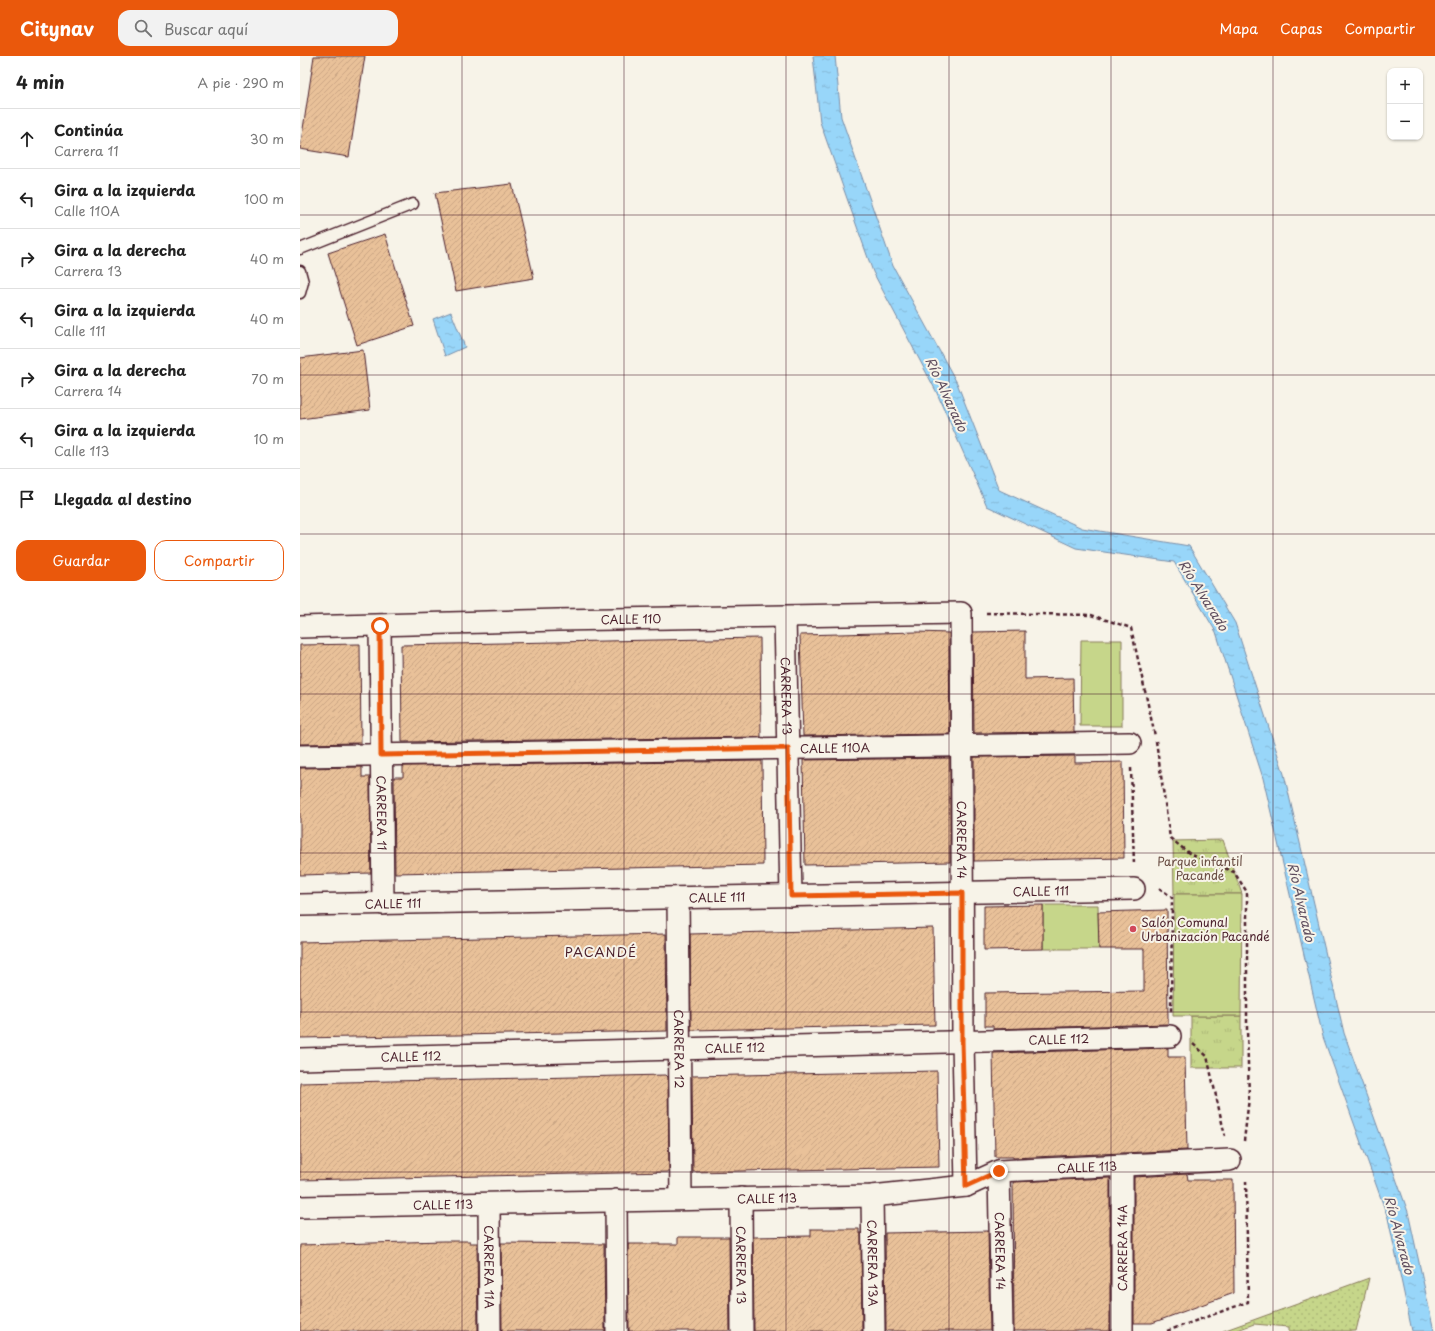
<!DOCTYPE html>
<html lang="es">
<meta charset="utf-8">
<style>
body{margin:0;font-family:"Playpen Sans",sans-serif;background:#f2f2f2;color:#222}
.controls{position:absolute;right:12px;top:12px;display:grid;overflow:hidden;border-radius:8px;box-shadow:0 1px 3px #0004}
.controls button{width:36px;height:36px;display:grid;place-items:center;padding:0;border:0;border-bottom:1px solid #e0e0e0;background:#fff;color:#222;font:20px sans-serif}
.stop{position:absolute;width:12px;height:12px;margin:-9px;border:3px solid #ea580c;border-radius:50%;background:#fff}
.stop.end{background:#ea580c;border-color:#fff;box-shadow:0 1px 4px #0008}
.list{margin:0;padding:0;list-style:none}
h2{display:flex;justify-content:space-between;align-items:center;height:52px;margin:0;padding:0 16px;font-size:17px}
h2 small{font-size:13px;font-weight:400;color:#767676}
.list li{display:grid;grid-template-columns:26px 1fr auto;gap:12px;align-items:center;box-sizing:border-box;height:60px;padding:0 16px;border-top:1px solid #e0e0e0}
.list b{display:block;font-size:15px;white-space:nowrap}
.list p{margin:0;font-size:13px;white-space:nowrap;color:#767676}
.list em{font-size:13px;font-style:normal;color:#767676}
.actions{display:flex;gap:8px;padding:12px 16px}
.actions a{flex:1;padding:9px 0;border:1px solid #ea580c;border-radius:12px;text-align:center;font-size:14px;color:#ea580c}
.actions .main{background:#ea580c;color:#fff}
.icon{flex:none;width:22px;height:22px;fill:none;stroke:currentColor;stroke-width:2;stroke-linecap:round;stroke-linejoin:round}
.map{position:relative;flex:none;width:1135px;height:1275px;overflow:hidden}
header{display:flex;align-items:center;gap:24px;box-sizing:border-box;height:56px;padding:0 20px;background:#ea580c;color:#fff}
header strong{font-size:19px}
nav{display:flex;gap:22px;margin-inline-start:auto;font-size:14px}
.search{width:280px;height:36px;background:#f2f2f2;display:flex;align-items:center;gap:10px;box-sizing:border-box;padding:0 14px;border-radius:12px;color:#767676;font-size:15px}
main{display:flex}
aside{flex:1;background:#fff}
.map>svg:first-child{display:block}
.grass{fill:url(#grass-dots);stroke:#887a5a}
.park{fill:url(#park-tufts);stroke:#887a5a}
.garden{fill:#c6d68a;stroke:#887a5a}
.water{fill:url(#water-ripples);stroke:#798da7}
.building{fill:url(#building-hatch);stroke:#4a1f2b}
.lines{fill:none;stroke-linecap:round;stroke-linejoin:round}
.lane-casing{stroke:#4a1f2b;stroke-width:13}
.street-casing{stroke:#4a1f2b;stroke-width:24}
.path{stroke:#4a1f2b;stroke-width:2.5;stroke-dasharray:4 3;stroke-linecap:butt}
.lane{stroke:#f7f3e8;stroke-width:10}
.street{stroke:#f7f3e8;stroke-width:21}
.route{stroke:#ea580c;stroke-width:5}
.grid{fill:none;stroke:#4a1f2b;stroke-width:1;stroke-opacity:0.55}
.poi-dot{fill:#d1495b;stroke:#f7f3e8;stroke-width:1.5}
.labels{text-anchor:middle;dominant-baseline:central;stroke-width:4;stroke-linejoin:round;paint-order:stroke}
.street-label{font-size:12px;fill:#4a1f2b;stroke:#f7f3e8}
.park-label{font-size:12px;fill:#694d43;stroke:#f7f3e8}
.poi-label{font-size:12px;fill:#4a1f2b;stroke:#f7f3e8;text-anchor:start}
.water-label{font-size:13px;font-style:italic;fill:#5e4d5e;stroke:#f7f3e8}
.neighbourhood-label{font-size:13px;letter-spacing:1px;fill:#4a1f2b;stroke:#f7f3e8}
</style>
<header>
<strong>Citynav</strong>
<div class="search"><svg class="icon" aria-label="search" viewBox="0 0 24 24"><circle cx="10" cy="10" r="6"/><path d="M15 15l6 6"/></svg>Buscar aquí</div>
<nav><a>Mapa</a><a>Capas</a><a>Compartir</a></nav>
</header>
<main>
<aside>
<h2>4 min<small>A pie · 290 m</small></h2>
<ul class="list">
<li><svg class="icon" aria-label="ahead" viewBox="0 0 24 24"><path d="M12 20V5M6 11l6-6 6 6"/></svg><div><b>Continúa</b><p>Carrera 11</p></div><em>30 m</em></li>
<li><svg class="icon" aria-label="left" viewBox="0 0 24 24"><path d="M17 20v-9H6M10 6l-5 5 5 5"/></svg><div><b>Gira a la izquierda</b><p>Calle 110A</p></div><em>100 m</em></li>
<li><svg class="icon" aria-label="right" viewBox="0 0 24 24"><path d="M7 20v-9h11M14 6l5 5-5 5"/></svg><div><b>Gira a la derecha</b><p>Carrera 13</p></div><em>40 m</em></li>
<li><svg class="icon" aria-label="left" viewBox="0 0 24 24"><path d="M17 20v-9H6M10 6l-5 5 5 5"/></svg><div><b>Gira a la izquierda</b><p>Calle 111</p></div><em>40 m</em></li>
<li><svg class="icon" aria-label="right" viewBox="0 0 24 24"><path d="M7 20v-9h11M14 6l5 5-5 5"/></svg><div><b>Gira a la derecha</b><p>Carrera 14</p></div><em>70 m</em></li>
<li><svg class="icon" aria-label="left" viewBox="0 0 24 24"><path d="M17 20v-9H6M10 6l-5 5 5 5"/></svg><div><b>Gira a la izquierda</b><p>Calle 113</p></div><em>10 m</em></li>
<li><svg class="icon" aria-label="arrive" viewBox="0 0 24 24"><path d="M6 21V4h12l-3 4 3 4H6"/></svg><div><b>Llegada al destino</b></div></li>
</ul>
<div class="actions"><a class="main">Guardar</a><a>Compartir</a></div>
</aside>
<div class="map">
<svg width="1135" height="1275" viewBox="0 0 1135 1275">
<defs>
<pattern id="grass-dots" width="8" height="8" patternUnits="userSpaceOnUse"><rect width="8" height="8" fill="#c6d68a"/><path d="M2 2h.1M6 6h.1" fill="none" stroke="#acb777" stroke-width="1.8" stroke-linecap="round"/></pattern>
<pattern id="park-tufts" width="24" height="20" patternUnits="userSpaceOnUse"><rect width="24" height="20" fill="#c6d68a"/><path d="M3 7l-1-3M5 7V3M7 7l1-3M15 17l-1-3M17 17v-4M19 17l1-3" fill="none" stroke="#acb777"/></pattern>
<pattern id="water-ripples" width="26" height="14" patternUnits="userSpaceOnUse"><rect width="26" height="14" fill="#98d6f9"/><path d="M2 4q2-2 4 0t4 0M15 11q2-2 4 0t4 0" fill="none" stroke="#84b7d6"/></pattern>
<pattern id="building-hatch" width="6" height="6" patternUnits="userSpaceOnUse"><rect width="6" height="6" fill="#e9c199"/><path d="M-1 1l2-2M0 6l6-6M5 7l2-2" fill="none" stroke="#c9a584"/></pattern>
</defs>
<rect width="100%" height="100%" fill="#f7f3e8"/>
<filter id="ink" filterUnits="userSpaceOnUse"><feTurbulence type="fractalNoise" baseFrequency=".025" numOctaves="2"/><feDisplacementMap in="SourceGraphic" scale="8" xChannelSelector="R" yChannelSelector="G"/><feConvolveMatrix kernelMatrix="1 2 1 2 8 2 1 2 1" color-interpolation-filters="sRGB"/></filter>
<g filter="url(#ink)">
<path class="grass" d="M1069 1222 1056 1275H989V1271L954 1268 935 1275H923Z"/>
<g class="park">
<path d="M923 784 942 838H874L873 785Z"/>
<rect x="891" y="960" width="50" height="52"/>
</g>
<g class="garden">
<path d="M781 584H822V670H780Z"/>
<path d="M874 838H942L941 960H873Z"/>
<path d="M743 849H798L799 893H743Z"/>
</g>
<g class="water">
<path d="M513 0H535L541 61 593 210 657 327 699 434 782 472 889 490 935 567 984 718 1044 977 1108 1156 1134 1275H1112L1088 1162 1023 981 963 722 916 576 874 506 776 492 687 450 636 335 573 216 520 66Z"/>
<path d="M151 256 165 291 145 300 133 263Z"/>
</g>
<g class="building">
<path d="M14 0H65L49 101 0 93Z"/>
<path d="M212 128 234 222 156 235 135 137Z"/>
<path d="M85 178 114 270 57 289 28 197Z"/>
<path d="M63 294 70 354 0 363V302Z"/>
<path d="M725 575V623L773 622 774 676 674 677 673 576Z"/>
<path d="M617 576 649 577 650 678 503 680 500 579Z"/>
<path d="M460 582 461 681 102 686 101 589Z"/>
<path d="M60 588 61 687 0 688V589Z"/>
<path d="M775 700V707L823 706 824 802 674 805V701Z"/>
<path d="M650 702V806L505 809 503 704Z"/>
<path d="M462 705 463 809 95 817 94 721H103V710Z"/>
<path d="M62 711V721H70L71 817 0 819V712Z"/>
<path d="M743 849V893L684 894V850Z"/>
<path d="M867 854 868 968 693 973V970H685V937L844 935V893H799L798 856Z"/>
<path d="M633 872 635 969 391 974 390 878Z"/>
<path d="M366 878 367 975 0 982V886Z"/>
<path d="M868 992V1001H885L887 1094 713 1102V1101H695L693 997Z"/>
<path d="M637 1015 639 1111 393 1116 392 1020Z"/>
<path d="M366 1019 368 1021 369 1116 0 1124V1027Z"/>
<path d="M887 1118 888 1124H933L934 1237 852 1267H834V1121Z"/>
<path d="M810 1122V1275H714L713 1126Z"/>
<path d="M511 1173H559V1177H561L562 1275H454L453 1181 511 1180Z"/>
<path d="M688 1175 690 1275H586L585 1177Z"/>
<path d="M378 1181H429L430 1275H329L328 1188H378Z"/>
<path d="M143 1185H170V1187H177L178 1275H0V1189Z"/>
<path d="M201 1187 304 1188 305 1275H202Z"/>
</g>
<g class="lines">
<g class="lane-casing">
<g id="lane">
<path d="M0 193 113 148"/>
<path d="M0 215 3 226 0 237"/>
</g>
</g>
<g class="street-casing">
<g id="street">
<path id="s1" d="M485 561 491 840"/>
<path id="s2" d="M80 570 83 848"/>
<path id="s3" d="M0 571 258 564 661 557 663 985 666 1130"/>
<path id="s4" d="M0 700 830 687"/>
<path id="s5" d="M378 842 381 1143"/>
<path id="s6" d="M0 849 834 833"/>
<path id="s7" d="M0 1003 870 980"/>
<path d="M822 1110V1275"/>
<path id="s8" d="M699 1115 702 1275"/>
<path id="s9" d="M572 1140 574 1275"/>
<path id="s10" d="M441 1142 442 1275"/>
<path d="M316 1144 317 1275"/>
<path id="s11" d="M189 1148 190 1275"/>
<path id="s12" d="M0 1151 572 1140 666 1130 699 1115 930 1104"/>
</g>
</g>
<g class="path">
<path d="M686 557 791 559 831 572 855 680"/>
<path d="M856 685 870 782 890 798 934 816 947 836V973L949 1042 944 1085"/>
<path d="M831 712 834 809"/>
<path d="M859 832 872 841 871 956"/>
<path d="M893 988 907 1000 925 1080"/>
<path d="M867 1275 948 1246 946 1123"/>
</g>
<use href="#lane" class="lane"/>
<use href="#street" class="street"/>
</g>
</g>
<g class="lines" filter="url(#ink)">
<path class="route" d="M80 570 81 699 488 692 491 840 662 837V985L666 1130 699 1115"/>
</g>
<path class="grid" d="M162 0V1275M324 0V1275M486 0V1275M649 0V1275M811 0V1275M973 0V1275M0 159H1135M0 319H1135M0 478H1135M0 638H1135M0 797H1135M0 956H1135M0 1116H1135"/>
<circle class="poi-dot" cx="833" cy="873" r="4"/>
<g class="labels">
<g class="street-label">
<text stroke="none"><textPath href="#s3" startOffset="331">CALLE 110</textPath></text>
<text stroke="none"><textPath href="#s1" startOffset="79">CARRERA 13</textPath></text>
<text stroke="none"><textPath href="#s4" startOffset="535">CALLE 110A</textPath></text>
<text stroke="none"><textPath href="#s2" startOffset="187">CARRERA 11</textPath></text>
<text stroke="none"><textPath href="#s3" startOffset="888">CARRERA 14</textPath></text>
<text stroke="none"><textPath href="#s6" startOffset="741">CALLE 111</textPath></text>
<text stroke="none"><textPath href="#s6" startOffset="417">CALLE 111</textPath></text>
<text stroke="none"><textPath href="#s6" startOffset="93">CALLE 111</textPath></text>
<text stroke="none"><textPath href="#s7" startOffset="759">CALLE 112</textPath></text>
<text stroke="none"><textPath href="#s7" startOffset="435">CALLE 112</textPath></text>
<text stroke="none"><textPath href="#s5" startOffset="151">CARRERA 12</textPath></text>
<text stroke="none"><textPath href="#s7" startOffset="111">CALLE 112</textPath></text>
<text stroke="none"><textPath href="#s12" startOffset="791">CALLE 113</textPath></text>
<text stroke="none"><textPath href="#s12" startOffset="467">CALLE 113</textPath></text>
<text stroke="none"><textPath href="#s12" startOffset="143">CALLE 113</textPath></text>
<text transform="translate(822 1192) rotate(-90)">CARRERA 14A</text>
<text stroke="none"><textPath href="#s8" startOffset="80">CARRERA 14</textPath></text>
<text stroke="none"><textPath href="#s9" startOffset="67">CARRERA 13A</textPath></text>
<text stroke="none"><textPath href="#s10" startOffset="67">CARRERA 13</textPath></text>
<text stroke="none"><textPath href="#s11" startOffset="63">CARRERA 11A</textPath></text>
</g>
<g class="park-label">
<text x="900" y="805">Parque infantil<tspan x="900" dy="14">Pacandé</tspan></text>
</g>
<g class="poi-label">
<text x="841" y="866">Salón Comunal<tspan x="841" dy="14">Urbanización Pacandé</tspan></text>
</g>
<g class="water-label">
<text transform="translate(647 338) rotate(65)">Río Alvarado</text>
<text transform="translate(904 539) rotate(58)">Río Alvarado</text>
<text transform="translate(1002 846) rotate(77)">Río Alvarado</text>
<text transform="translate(1100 1179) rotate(75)">Río Alvarado</text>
</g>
<g class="neighbourhood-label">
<text x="301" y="895">PACANDÉ</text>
</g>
</g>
</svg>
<div class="controls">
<button>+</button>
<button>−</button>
</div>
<div class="stop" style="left:80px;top:570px"></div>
<div class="stop end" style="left:699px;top:1115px"></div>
</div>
</main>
